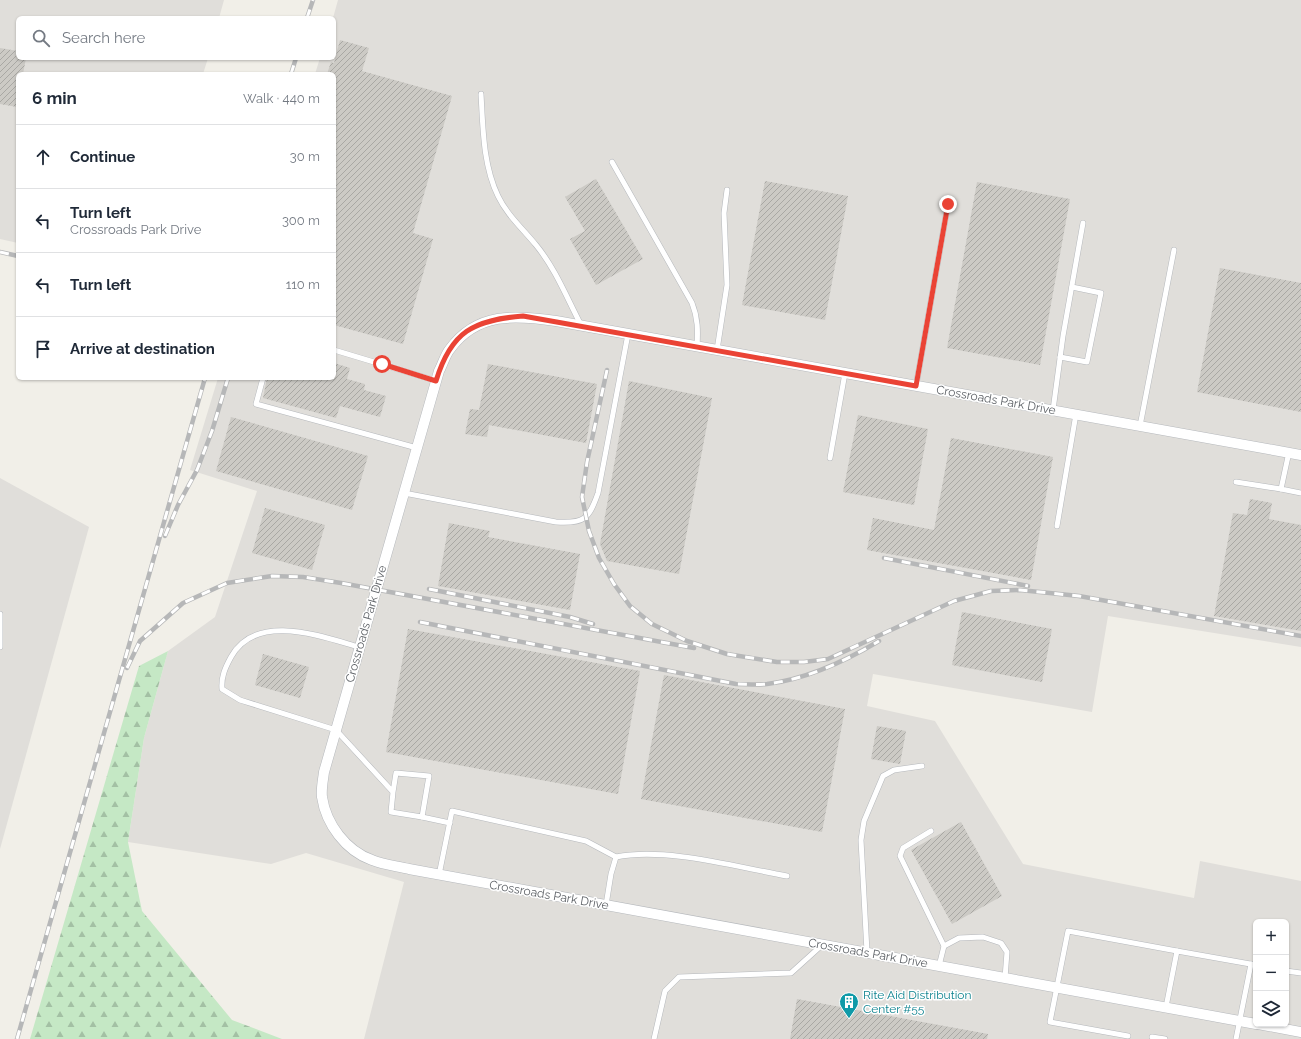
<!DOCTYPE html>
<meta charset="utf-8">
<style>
body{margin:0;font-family:Raleway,sans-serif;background:#f2f2f3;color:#1f2937}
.controls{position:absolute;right:12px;bottom:12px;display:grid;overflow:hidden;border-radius:6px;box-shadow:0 1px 3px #0004}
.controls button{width:36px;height:36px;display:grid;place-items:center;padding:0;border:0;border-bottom:1px solid #e0e1e3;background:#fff;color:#1f2937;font:20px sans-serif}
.stop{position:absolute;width:12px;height:12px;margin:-9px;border:3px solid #ea4335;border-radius:50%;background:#fff}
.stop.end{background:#ea4335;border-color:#fff;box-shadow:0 1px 4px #0008}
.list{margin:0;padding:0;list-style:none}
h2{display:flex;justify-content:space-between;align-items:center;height:52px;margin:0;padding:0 16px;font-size:17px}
h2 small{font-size:13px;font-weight:400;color:#747a83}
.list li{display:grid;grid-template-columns:26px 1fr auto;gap:12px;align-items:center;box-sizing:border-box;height:64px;padding:0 16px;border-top:1px solid #e0e1e3}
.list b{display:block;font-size:15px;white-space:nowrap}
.list p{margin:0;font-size:13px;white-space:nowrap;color:#747a83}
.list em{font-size:13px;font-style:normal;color:#747a83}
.icon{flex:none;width:22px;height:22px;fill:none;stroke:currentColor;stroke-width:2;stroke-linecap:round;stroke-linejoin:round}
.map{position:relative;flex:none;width:1301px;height:1039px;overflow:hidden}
.search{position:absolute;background:#fff;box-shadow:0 1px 3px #0004;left:16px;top:16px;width:320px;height:44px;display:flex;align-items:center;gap:10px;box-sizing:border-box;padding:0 14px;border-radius:6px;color:#747a83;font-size:15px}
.panel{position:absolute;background:#fff;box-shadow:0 1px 3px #0004;left:16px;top:72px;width:320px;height:308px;border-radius:6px}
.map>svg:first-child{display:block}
.industrial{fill:#e0deda;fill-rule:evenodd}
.forest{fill:url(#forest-firs)}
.building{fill:url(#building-hatch)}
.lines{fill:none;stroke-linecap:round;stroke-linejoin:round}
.lane-casing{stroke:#b5b8bc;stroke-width:6}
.street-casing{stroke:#b5b8bc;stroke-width:11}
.lane{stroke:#fff;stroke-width:5}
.street{stroke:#fff;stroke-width:10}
.rail-casing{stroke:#b6b7b8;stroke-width:4.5}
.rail{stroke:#fff;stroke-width:3;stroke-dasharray:9;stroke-linecap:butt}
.route{stroke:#ea4335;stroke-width:5}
.labels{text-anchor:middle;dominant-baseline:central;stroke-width:3;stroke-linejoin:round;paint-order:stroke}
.street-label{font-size:12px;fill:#5f6368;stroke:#fff}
.culture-label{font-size:12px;fill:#0d838f;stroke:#fff;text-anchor:start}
</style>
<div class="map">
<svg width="1301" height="1039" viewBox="0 0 1301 1039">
<defs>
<pattern id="forest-firs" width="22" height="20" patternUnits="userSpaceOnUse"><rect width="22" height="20" fill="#c5e8c5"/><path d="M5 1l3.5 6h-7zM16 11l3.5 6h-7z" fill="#a3c0a4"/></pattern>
<pattern id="building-hatch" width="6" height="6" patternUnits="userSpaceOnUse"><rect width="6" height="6" fill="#cccac5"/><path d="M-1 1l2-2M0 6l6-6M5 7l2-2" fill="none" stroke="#a9a8a4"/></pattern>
</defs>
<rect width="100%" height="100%" fill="#f1efe8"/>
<g class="industrial">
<path d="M0 0H224L219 18H18V58H208L203 74H18V243L0 239Z"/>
<path d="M338 0H1301V647L1108 616 1092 712 873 674 867 706 935 721 1023 864 1194 898 1200 861 1301 881V1039H364L404 882 306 853 271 864 128 842 144 738 168 651 215 617 257 491 190 470 218 378H334V74H315L320 58H334L333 18ZM1256 922H1286V1024H1256Z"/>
<path d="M0 478 89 527 0 849Z"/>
</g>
<path class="forest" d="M168 651 144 738 128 842 142 911 232 1020 282 1039H30L139 666Z"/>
<g class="building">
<path d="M340 40 369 48 362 71 452 96 413 233 433 239 403 344 334 325V74H327L331 62 334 63Z"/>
<path d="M0 48 18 51V58H26L23 74H18L17 107 0 104Z"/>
<path d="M596 179 643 259 596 285 570 239 585 231 565 197Z"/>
<path d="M765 181 848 196 825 320 742 305Z"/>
<path d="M977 182 1070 199 1040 365 947 348Z"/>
<path d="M1220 268 1301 283V412L1197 392Z"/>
<path d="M334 363 350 368 347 379 365 384 364 390 386 396 380 417 340 406 336 418 263 398 267 378H334Z"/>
<path d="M488 364 597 384 586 443 489 425 487 437 465 434 470 409 479 410Z"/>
<path d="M629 381 712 398 679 574 607 561 600 544Z"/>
<path d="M858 415 928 429 914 505 843 492Z"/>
<path d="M231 417 368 456 352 510 216 471Z"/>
<path d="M951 438 1053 457 1031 580 867 550 873 518 934 530Z"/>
<path d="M1250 499 1272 503 1269 519 1301 525V631L1214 616 1233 513 1247 515Z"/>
<path d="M265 508 325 525 312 570 252 553Z"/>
<path d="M449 523 490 531 488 537 580 554 570 610 438 586Z"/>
<path d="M962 612 1052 629 1042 682 952 665Z"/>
<path d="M408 629 640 671 618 794 386 752Z"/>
<path d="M263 654 309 667 300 698 255 685Z"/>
<path d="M664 675 845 709 822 832 641 799Z"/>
<path d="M877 726 906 731 900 764 871 759Z"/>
<path d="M961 822 1002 896 952 924 911 850Z"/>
<path d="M797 999 988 1034 987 1039H790Z"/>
</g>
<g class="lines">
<g class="lane-casing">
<g id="lane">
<path d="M481 94C483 128 483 165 498 196 507 215 523 229 536 245 555 268 567 298 581 325"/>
<path d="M612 162 692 303C698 318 698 331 697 347"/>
<path d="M334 350 437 381"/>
<path d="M717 350 727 285 724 213 727 190"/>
<path d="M1060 357 1087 362 1101 293 1072 287"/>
<path d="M263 378 256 404 417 448"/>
<path d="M916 386 948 204"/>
<path d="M1053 410 1063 336 1083 223"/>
<path d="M1140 426 1174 250"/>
<path d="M1289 452 1281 489 1301 493"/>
<path d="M830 458 845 373"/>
<path d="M1236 482 1281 489"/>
<path d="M404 493 556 522C584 524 589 519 598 493L628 334"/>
<path d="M1057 526 1076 414"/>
<path d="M0 614V647"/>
<path d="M359 647C320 636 256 612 231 657 225 668 221 677 222 689L240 700 336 730 393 792 391 812 422 817 429 776 396 773 393 792"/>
<path d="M422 817 450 823"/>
<path d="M931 831 903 848 900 856 944 946 939 966"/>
<path d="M439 875 452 811 586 841 616 857"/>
<path d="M606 905 611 874 616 857C666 847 736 867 787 876"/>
<path d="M944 946 959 938 983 937 1001 943 1007 952 1005 978"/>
<path d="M867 952 861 840 864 821 883 776 894 770 922 766"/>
<path d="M1286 971 1301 973"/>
<path d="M1166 1007 1177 951 1256 965"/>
<path d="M1128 1036 1050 1022 1068 931 1177 951"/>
<path d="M1152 1037 1165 1039"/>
<path d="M654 1039 665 991 679 977 791 973 822 945"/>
<path d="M1236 1039 1251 964"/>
</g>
</g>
<g class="street-casing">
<g id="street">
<path d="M1256 1024 409 869C397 866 384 865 372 860 346 851 326 824 322 797 321 789 323 780 324 772L439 371C443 364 445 355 450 349 477 312 515 315 556 321L1301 455"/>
<path d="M1258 1024 1301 1032"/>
</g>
</g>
<use href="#lane" class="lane"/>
<use href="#street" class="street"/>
<g class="rail-casing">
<g id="rail">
<path d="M307 18 313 0"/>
<path d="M291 74 296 58"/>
<path d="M0 252 18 256"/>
<path d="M607 370 587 462 582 497 589 531 599 558 614 584 630 606 652 624 687 641 727 654 777 662H804L828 659 954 601 991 591 1020 590 1079 596 1301 636"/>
<path d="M165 536 178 505 197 470 212 431 228 378"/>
<path d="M884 558 1028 586"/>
<path d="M429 589 570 617 593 624"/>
<path d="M420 622 736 684C746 684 757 685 767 684 807 679 844 662 879 641"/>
<path d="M127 668 140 641 183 603 227 583 272 576 303 577 341 583 694 648"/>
<path d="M17 1039 205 378"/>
</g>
</g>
<use href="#rail" class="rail"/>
</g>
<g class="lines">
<path class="route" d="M382 364 436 381C451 331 474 320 523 316L916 386 948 204"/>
</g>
<defs>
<g id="building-pin" transform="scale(1)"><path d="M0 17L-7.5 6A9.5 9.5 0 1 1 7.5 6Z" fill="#0f9aa8" stroke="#fff"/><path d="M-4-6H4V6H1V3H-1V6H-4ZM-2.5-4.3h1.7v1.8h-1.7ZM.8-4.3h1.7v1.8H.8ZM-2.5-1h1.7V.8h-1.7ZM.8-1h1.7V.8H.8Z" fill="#fff"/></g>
</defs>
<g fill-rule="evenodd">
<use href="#building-pin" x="849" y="1002"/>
</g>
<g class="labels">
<g class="street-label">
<text transform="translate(996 400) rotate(10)">Crossroads Park Drive</text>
<text transform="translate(366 624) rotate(-74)">Crossroads Park Drive</text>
<text transform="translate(549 895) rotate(10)">Crossroads Park Drive</text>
<text transform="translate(868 953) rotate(10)">Crossroads Park Drive</text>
</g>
<g class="culture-label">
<text x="863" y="995">Rite Aid Distribution<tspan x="863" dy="14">Center #55</tspan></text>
</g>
</g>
</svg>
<div class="controls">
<button>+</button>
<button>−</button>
<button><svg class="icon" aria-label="layers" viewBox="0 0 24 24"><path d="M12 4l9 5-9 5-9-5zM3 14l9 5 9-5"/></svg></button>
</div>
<div class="stop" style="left:382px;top:364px"></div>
<div class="stop end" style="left:948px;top:204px"></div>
<div class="search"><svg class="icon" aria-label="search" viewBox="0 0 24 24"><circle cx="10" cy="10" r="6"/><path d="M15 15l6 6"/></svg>Search here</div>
<section class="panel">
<h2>6 min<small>Walk · 440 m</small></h2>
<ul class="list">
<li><svg class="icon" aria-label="ahead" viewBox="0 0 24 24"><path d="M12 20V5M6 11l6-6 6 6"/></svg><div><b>Continue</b></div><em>30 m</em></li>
<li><svg class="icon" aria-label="left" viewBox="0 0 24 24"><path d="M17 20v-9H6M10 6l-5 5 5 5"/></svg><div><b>Turn left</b><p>Crossroads Park Drive</p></div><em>300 m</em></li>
<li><svg class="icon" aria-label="left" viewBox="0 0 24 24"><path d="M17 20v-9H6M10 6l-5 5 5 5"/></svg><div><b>Turn left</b></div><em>110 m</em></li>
<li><svg class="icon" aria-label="arrive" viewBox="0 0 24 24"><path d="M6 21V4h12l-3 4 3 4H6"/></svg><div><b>Arrive at destination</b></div></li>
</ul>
</section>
</div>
